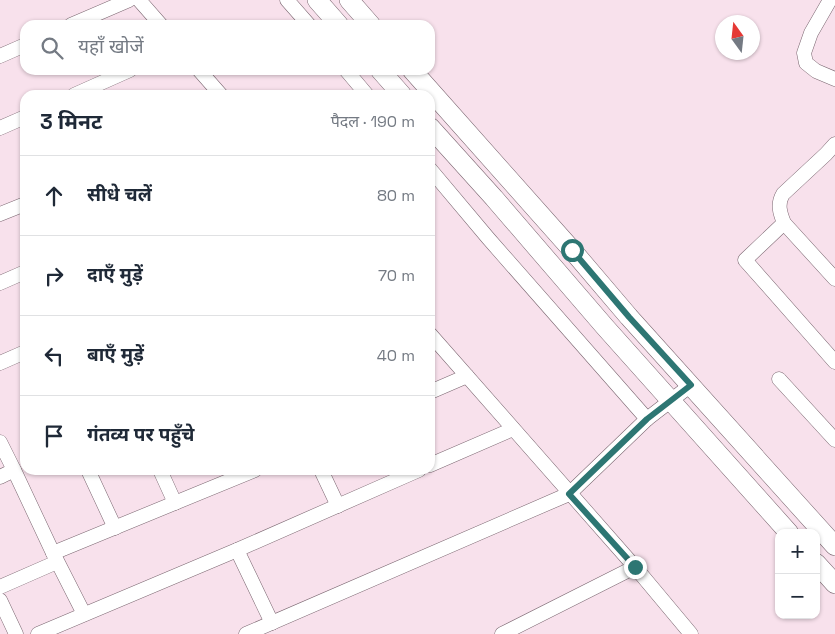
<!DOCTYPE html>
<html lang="hi">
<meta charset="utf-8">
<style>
body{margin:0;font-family:"Space Grotesk","Noto Sans Devanagari",sans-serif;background:#f6f6f7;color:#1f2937}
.controls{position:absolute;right:15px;bottom:15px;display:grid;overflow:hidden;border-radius:10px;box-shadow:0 1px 4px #0004}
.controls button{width:45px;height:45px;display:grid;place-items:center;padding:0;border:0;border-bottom:1px solid #e0e1e3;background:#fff;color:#1f2937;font:25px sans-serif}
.compass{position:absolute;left:715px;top:15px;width:45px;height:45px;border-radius:50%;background:#fff;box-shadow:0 1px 4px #0004;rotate:345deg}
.stop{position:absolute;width:15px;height:15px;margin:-11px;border:4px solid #2d7673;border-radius:50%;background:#fff}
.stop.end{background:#2d7673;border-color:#fff;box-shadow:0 1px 5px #0008}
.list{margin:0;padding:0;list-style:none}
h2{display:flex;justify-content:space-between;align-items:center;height:65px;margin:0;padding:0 20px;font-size:21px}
h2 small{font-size:16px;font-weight:400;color:#747a83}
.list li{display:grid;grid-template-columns:32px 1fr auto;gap:15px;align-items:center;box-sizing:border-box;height:80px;padding:0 20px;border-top:1px solid #e0e1e3}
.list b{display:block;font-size:19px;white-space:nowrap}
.list em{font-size:16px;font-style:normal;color:#747a83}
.icon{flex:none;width:28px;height:28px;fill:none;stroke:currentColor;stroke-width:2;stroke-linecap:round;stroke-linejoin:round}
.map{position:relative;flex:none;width:835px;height:634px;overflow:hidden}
.search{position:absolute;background:#fff;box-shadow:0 1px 4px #0004;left:20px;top:20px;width:415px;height:55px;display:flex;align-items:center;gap:12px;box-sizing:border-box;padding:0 18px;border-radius:15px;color:#747a83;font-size:19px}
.panel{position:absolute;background:#fff;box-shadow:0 1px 4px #0004;left:20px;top:90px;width:415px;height:385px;border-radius:15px}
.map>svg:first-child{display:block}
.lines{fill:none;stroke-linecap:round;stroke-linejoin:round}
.street-casing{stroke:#7b6771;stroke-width:15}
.secondary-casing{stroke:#7b6771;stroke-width:20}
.street{stroke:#fff;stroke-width:14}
.secondary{stroke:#fff;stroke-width:19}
.route{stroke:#2d7673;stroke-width:6}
</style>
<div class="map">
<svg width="835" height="634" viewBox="0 0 835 634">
<rect width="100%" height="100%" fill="#f8e1ec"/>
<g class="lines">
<g class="street-casing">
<g id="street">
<path d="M139 0 161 25"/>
<path d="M287 0 309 25"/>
<path d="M830 0 811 33 804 53 806 63 816 71 835 79"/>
<path d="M71 25 129 0"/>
<path d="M0 56 25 45"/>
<path d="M199 70 221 95"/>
<path d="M346 70 367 95"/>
<path d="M74 95 130 70"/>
<path d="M0 128 25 117"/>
<path d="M835 144 826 154 783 194C777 204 780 213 784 223L835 279"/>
<path d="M0 214 25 204"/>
<path d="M784 223 745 260 835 362"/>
<path d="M0 283 25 272"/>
<path d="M430 334 635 567 691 634"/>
<path d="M0 363 25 352"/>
<path d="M779 379 835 440"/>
<path d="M430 392 467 376"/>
<path d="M647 419 691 385"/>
<path d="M0 442 14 470"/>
<path d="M430 465 513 429"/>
<path d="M88 470 115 528"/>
<path d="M160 470 175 503"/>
<path d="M321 470 338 506"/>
<path d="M0 477 14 470 53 553 84 614"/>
<path d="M237 550 272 623"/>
<path d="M53 553 255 470"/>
<path d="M0 587 57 562"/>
<path d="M0 600 16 634"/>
<path d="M38 634 237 550 419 470"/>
<path d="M246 634 569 494 647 419 488 238 430 169"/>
<path d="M502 634 635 567"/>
</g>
</g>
<g class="secondary-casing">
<g id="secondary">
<path d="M317 0 339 25"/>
<path d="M349 0 371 25"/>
<path d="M380 70 402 95"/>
<path d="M412 70 572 250 629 317 835 546"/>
<path d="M430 127 494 198 605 327 789 533"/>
<path d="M816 563 835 584"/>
</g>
</g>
<use href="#street" class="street"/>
<use href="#secondary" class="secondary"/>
</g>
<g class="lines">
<path class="route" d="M572 250 629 317 691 385 647 419 569 494 635 567"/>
</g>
</svg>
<div class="controls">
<button>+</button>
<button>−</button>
</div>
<svg class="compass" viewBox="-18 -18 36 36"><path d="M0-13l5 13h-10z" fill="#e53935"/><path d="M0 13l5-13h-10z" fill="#747a83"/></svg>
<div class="stop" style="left:572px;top:250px"></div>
<div class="stop end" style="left:635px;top:567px"></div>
<div class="search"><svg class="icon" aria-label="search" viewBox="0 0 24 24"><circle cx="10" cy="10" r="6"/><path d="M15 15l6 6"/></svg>यहाँ खोजें</div>
<section class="panel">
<h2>3 मिनट<small>पैदल · 190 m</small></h2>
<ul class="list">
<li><svg class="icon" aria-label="ahead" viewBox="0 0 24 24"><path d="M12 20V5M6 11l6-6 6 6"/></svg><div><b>सीधे चलें</b></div><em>80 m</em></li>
<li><svg class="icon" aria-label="right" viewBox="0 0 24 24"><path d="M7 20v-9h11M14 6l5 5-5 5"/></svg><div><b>दाएँ मुड़ें</b></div><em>70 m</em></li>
<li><svg class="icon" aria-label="left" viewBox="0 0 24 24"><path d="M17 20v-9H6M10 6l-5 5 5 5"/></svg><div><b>बाएँ मुड़ें</b></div><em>40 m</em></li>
<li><svg class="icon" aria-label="arrive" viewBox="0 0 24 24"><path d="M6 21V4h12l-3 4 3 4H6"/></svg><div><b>गंतव्य पर पहुँचे</b></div></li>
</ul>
</section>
</div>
